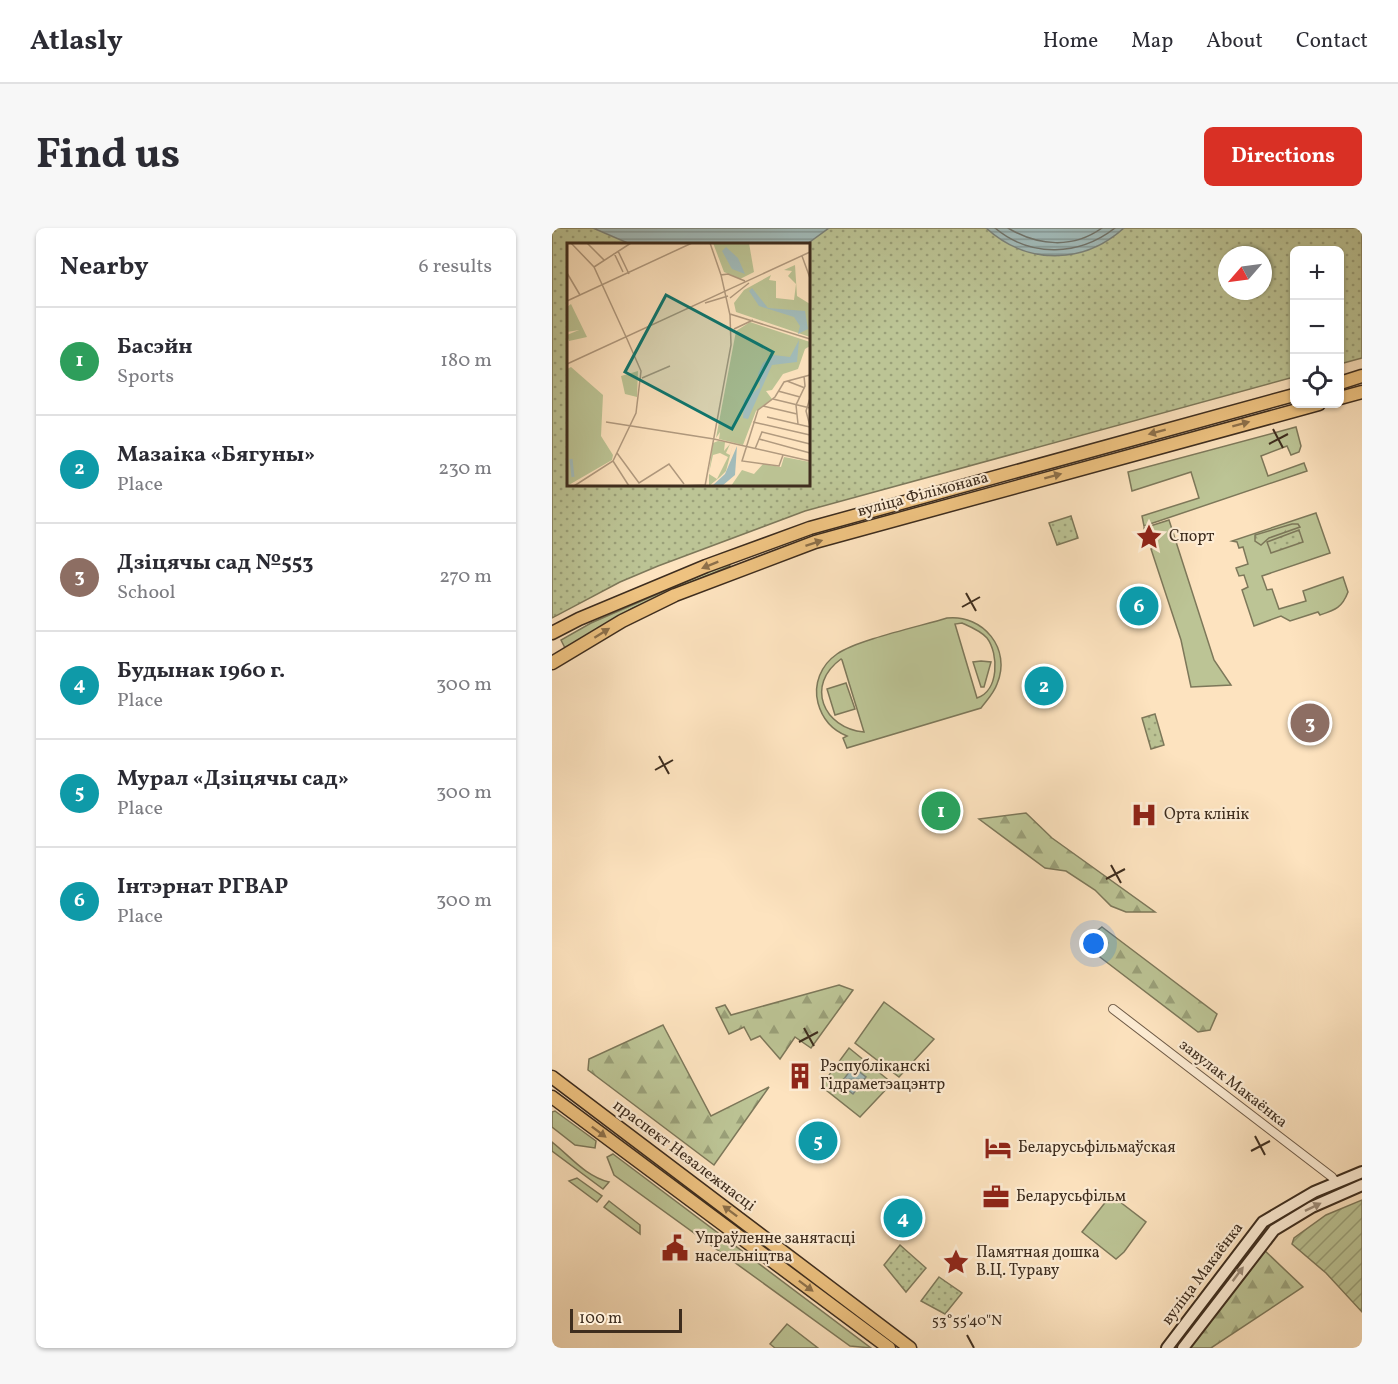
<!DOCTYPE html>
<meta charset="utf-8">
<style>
body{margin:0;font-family:Vollkorn,serif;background:#f7f7f7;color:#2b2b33}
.controls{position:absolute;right:18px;top:18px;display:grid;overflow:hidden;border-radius:9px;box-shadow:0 2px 4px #0004}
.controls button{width:54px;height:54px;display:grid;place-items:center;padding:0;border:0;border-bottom:2px solid #e1e1e2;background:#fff;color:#2b2b33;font:30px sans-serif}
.compass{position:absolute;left:666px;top:18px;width:54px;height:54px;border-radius:50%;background:#fff;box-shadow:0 2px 4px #0004;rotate:242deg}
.scale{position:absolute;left:18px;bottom:15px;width:112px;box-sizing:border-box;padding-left:6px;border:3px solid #3e2d1e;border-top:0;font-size:16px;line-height:21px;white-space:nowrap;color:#3e2d1e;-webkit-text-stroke:4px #feedd5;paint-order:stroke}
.you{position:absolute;left:542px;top:716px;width:21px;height:21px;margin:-15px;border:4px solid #fff;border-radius:50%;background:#1a73e8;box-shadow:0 0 0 9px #1a73e833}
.badge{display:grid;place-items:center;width:39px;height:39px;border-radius:50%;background:#d93025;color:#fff;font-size:20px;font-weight:700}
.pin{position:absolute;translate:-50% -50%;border:3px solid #fff;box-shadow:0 2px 6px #0006}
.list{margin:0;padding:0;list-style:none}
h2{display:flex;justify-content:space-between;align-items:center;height:78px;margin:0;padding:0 24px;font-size:26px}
h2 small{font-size:20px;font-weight:400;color:#7c7c81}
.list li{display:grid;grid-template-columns:39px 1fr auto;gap:18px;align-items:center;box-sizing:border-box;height:108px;padding:0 24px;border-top:2px solid #e1e1e2}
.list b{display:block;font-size:22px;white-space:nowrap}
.list p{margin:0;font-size:20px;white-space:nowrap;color:#7c7c81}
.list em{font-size:20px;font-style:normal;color:#7c7c81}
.icon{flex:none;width:33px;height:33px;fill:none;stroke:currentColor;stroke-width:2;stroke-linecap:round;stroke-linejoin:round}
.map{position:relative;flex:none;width:810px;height:1120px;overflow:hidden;border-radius:9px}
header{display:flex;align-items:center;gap:36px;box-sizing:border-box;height:84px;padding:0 30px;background:#fff;border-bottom:2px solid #e1e1e2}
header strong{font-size:28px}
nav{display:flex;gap:33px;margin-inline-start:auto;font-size:21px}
.intro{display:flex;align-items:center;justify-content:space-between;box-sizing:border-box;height:144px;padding:0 36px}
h1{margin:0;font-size:42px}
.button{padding:15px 27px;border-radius:9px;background:#d93025;color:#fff;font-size:21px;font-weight:700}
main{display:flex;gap:36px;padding:0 36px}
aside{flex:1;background:#fff;border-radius:9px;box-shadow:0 2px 4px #0004}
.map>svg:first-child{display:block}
.grass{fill:#bcc495;stroke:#7d785a;stroke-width:1.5;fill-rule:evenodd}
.forest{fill:url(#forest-firs);stroke:#7d785a;stroke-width:1.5}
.park{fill:url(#park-dots);stroke:#7d785a;stroke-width:1.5;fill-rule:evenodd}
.garden{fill:url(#garden-furrows);stroke:#7d785a;stroke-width:1.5}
.water{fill:url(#water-rules);stroke:#7a837c;stroke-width:1.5}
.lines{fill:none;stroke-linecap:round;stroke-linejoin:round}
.shore{stroke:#70746c;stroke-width:1.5}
.street-casing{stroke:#6e5a46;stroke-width:10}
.secondary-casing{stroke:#3e2d1e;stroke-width:14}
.primary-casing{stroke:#3e2d1e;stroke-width:15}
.street{stroke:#feedd5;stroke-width:8}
.secondary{stroke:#feedd5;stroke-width:10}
.primary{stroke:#eec280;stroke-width:12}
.oneway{fill:#8d704a}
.oneway2{fill:#9e8d7a}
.ticks{fill:none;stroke:#3e2d1e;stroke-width:2}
.labels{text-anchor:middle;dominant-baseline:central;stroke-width:4.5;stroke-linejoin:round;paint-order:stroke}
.street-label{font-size:16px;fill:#3e2d1e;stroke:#feedd5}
.poi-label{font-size:16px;fill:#3e2d1e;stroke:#feedd5;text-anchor:start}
.inset-river{fill:none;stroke:#a2bcbb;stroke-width:3}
.inset-road{fill:none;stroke:#b19a7f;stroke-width:1.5}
.view{fill:#0f766e;fill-opacity:0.15;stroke:#0f766e;stroke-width:3}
.inset-edge{fill:none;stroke:#3e2d1e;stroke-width:3}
.ticks-label{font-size:15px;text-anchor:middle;fill:#3e2d1e;stroke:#feedd5;stroke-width:4.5;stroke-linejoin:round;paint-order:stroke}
</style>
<header>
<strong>Atlasly</strong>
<nav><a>Home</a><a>Map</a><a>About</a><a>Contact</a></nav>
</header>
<div class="intro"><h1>Find us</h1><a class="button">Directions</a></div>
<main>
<aside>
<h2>Nearby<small>6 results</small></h2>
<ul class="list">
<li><span class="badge" style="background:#2e9e5b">1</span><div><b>Басэйн</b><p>Sports</p></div><em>180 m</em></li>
<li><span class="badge" style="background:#0f9aa8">2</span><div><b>Мазаіка «Бягуны»</b><p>Place</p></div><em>230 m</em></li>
<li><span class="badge" style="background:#8d6e63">3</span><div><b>Дзіцячы сад №553</b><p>School</p></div><em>270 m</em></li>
<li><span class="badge" style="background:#0f9aa8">4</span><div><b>Будынак 1960 г.</b><p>Place</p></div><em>300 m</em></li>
<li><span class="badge" style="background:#0f9aa8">5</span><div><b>Мурал «Дзіцячы сад»</b><p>Place</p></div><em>300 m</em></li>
<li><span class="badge" style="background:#0f9aa8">6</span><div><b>Інтэрнат РГВАР</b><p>Place</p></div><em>300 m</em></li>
</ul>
</aside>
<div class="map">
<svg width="810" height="1120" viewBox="0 0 810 1120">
<defs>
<pattern id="forest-firs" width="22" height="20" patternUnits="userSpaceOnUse" patternTransform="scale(1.5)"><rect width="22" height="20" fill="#bcc495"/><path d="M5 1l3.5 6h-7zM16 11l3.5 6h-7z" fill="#9aa079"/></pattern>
<pattern id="park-dots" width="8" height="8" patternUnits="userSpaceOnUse" patternTransform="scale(1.5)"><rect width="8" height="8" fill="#bcc495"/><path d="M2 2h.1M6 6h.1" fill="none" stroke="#9aa079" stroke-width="1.8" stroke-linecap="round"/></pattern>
<pattern id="garden-furrows" width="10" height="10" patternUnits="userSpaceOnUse" patternTransform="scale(1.5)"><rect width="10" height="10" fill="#bcc495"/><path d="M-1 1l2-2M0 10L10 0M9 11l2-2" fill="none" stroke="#9aa079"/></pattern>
<pattern id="water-rules" width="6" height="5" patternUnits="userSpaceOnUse" patternTransform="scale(1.5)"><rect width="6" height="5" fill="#a2bcbb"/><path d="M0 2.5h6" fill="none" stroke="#859997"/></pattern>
</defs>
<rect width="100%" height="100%" fill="#fde3bf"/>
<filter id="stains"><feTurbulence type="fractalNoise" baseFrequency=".00333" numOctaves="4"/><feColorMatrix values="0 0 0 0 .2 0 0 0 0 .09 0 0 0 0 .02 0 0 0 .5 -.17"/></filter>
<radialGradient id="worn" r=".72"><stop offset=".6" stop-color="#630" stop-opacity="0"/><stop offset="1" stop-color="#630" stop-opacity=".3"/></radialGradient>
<g class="grass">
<path d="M744 199 749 218 747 224 739 227 735 218 709 228 716 248 752 235 755 243 592 298 590 288 647 270 639 244 580 263 576 244Z"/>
<path d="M764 285 778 325 710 348 715 362 720 361 727 381 754 373 751 363 791 349 796 364C790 380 783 382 768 387L766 384 738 393 729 388 702 398 690 362 696 359 692 347 687 348 684 340 696 336 691 319 687 320 685 314 680 313Z"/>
<path d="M617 292 662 432 679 457 639 459 629 412 599 321 604 319 601 308 596 310 592 300Z"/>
<path d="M177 335 178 338 81 380 13 420 9 412 39 395Z"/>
<path d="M395 390C431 386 460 421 445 456 442 465 435 472 429 480L295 520 291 510 295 508C280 502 270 490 266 475 261 456 269 437 285 426 305 412 369 398 395 390ZM410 395C419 399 429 403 435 410 447 426 447 463 425 470L403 396ZM289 431 290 432 312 504C271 500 253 457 289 431Z"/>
<path d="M429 433 439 434 432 459H429L421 434Z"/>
<path d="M294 455 303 481 283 487 275 461Z"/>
<path d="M332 774 382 811 347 849 303 815Z"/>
<path d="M297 820 340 855 308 889 269 858Z"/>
<path d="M3 883 44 913 43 920 23 917 0 899V884Z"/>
<path d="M0 914C18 928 33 948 57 954L51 961 0 923Z"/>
<path d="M61 926 319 1120 298 1118 62 947 55 929Z"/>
<path d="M25 950 50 968 45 974 17 953Z"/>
<path d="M559 967 594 994 572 1024 564 1031 530 1004Z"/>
<path d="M57 973 88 997V1006L52 979Z"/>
<path d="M235 1096 266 1120H223L218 1116Z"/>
</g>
<g class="forest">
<path d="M740 296H746L748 299 717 310 709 317 703 313V307Z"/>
<path d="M474 585 500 610 603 684H574L559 678 543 662 514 643 493 640 427 591Z"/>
<path d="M550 699 665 786 658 802 646 804 540 723 541 706Z"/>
<path d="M287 757 301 762 259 820 243 809 228 831 208 808 199 812 192 799 177 806 164 780 173 777 179 787Z"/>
<path d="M111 797 159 888 217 859 162 937 36 842 37 831Z"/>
<path d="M711 1021 751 1059 659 1120H636Z"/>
</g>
<g class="park">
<path d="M0 0H810V130L788 136V22H742V149L253 283 106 338 68 354 0 390ZM16 16H256V256H16ZM675 27H711V63H675Z"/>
<path d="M519 288 526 310 505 317 497 295Z"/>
<path d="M747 302 751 314 719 325 715 314Z"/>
<path d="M603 486 612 517 599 521 590 490Z"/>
<path d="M348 1017 374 1040 354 1064 332 1037Z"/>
<path d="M387 1049 410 1065 393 1086 369 1073Z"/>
</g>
<path class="garden" d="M810 972V1084L774 1045 740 1016 742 1010 774 987Z"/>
<g class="water">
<path d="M41 0H277L255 16H78Z"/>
<path d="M434 0H572C531 37 475 37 434 0Z"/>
<path d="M301 839 314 849 301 866 288 856Z"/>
</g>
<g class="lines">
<g class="shore">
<path d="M443 0C479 30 527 28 563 0"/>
<path d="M456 0C486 18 521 21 550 0"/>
</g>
<g class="street-casing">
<path id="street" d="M561 781 780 949 784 955"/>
</g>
<g class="secondary-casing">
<g id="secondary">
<path d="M615 1120 711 994 762 964 810 944"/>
<path d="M631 1120 722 1002 760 979 810 957"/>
</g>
</g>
<g class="primary-casing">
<g id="primary">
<path d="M788 155 810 148"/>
<path d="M788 170 810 164"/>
<path d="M0 405 27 391 154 338 258 300 742 167"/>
<path d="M0 435 70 393 123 367 263 314 767 176"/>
<path d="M0 849 358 1120"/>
<path d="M0 869 337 1120"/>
</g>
</g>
<use href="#street" class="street"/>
<use href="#secondary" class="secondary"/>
<use href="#primary" class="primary"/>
</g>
<defs><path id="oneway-solid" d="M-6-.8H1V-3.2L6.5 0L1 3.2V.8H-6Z" transform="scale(1.5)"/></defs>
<g class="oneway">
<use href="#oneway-solid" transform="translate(689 196) rotate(-15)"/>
<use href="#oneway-solid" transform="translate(605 204) rotate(165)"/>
<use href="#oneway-solid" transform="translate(501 248) rotate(-15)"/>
<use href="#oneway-solid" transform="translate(262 315) rotate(-18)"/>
<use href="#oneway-solid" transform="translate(158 337) rotate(158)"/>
<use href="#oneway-solid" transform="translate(50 405) rotate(-32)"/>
<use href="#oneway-solid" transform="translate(47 904) rotate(37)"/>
<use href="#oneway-solid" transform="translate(178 983) rotate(-143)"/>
<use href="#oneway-solid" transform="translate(254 1058) rotate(37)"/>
</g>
<g class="oneway2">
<use href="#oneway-solid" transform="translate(761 979) rotate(-26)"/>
<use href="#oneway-solid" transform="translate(686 1046) rotate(-53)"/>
</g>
<path class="ticks" d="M721 201 731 220M717 216 736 206M414 365 424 383M410 379 428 369M107 528 117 546M103 542 121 532M559 637 569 655M554 651 573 641M252 800 262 818M247 814 266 804M703 908 713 927M699 923 718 913M415 1107 422 1120"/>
<defs>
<g id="sight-bare" transform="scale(2.07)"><path d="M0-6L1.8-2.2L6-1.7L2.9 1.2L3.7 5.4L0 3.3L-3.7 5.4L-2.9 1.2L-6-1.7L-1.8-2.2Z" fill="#8f2418" stroke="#feedd5" stroke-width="2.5" paint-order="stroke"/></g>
<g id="hospital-bare" transform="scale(2.07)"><path d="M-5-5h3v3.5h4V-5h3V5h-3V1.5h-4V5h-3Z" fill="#8f2418" stroke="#feedd5" stroke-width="2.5" paint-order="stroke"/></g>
<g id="building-bare" transform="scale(2.07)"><path d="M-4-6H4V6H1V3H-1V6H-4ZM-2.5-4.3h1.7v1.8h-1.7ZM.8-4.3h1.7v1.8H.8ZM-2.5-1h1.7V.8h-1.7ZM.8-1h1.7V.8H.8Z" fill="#8f2418" stroke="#feedd5" stroke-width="2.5" paint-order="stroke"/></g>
<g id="hotel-bare" transform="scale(2.07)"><path d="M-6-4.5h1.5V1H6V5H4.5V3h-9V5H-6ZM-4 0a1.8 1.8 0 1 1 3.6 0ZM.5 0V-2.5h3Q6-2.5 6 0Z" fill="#8f2418" stroke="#feedd5" stroke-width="2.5" paint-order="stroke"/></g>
<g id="office-bare" transform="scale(2.07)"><path d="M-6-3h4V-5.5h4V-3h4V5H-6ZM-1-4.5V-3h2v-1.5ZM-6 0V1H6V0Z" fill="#8f2418" stroke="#feedd5" stroke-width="2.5" paint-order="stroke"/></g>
<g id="civic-bare" transform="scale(2.07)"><path d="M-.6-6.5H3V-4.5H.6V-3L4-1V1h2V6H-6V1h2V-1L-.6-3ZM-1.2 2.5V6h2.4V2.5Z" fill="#8f2418" stroke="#feedd5" stroke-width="2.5" paint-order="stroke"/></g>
</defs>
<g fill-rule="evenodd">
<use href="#sight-bare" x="597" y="309"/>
<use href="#hospital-bare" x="592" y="587"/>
<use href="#building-bare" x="248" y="848"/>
<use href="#hotel-bare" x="446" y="920"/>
<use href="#office-bare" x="444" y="969"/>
<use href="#civic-bare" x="123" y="1020"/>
<use href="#sight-bare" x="404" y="1034"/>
</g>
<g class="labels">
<g class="street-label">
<text transform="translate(371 267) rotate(-15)">вуліца Філімонава</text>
<text transform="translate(681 856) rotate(38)">завулак Макаёнка</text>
<text transform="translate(132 928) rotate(37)">праспект Незалежнасці</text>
<text transform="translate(651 1046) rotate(-53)">вуліца Макаёнка</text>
</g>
<g class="poi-label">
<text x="617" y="309">Спорт</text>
<text x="612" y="587">Орта клінік</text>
<text x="268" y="839">Рэспубліканскі<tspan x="268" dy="18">Гідраметэацэнтр</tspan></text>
<text x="466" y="920">Беларусьфільмаўская</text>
<text x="464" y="969">Беларусьфільм</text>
<text x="143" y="1011">Упраўленне занятасці<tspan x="143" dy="18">насельніцтва</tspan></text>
<text x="424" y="1025">Памятная дошка<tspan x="424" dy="18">В.Ц. Тураву</tspan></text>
</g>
</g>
<g transform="translate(15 15)">
<rect width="243" height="243" fill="#fde3bf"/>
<path d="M4 61 20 94 2 98 0 92 12 87 0 89V64ZM151 198 158 199 157 208 163 201 159 210 163 212 166 201 159 228 153 234 142 243V231L150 236 161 214 153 210 146 212 142 230 146 200Z" fill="#bcc495"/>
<path d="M217 214 243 219V243H164L175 227 187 231 196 221 214 224Z" fill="#bcc495"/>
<path d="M146 0H182L187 29 173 36 157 29ZM228 22 230 53 243 61V94L169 69 167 60 177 47 204 32 202 37 209 38V55L227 57 229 41 221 33 225 28 217 27ZM183 79 243 99V103L238 106 231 126 216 131 205 147 199 148 205 156 189 168 176 202 152 196 153 189 149 195 169 88ZM4 124 36 152 34 193 46 212 45 217 0 243V126Z" fill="#bcc495"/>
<path d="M71 128 70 154 58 151 54 133Z" fill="#bcc495"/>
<path d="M159 4 171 15 178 31 165 26 155 8ZM185 45 201 65 238 68 241 86 231 91 233 83 227 74 192 63 182 48ZM232 97 230 119 205 122 181 176 176 175 177 157 193 144 191 131 196 120 206 112 223 114ZM170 203 168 232 155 243H145L158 231Z" fill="#a2bcbb"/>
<path class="inset-river" d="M4 216 6 234"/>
<path class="inset-road" d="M4 0 27 24 60 96M20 0 37 17M143 0 154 32M51 8 62 31M47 10 56 29M235 13 243 35M27 24 64 0M0 30 13 52M163 55 182 40M0 58 125 0M138 60 161 53M163 71 243 96M167 86 186 77M0 121 243 9M75 135 103 123M220 138 238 145M211 148 233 154M243 155 239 168 243 183M206 156 243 165M196 163 230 171M200 174 243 184M39 179 147 196 243 218M186 179 243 192M231 181 229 162 238 143 237 133M192 196 243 210M188 206 195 189 243 201M50 210 72 240 102 221 117 241M216 212 212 223 175 218 191 167 208 154 217 139 243 132M46 218 62 243M7 243 46 218 69 170 74 128 60 96M114 243 138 242M138 243 164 102 163 72 154 32 161 31 178 38"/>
<path class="view" d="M99 52 206 109 165 186 58 129Z"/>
<rect width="243" height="243" class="inset-edge"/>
</g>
<g class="ticks-label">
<text x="415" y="1097">53°55'40"N</text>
</g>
<rect width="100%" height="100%" filter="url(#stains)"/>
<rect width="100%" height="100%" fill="url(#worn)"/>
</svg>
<div class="controls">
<button>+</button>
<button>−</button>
<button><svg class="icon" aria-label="locate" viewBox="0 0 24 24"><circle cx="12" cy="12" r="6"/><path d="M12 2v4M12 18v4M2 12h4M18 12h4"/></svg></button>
</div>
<svg class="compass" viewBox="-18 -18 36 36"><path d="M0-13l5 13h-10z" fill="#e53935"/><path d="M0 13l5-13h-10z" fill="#7c7c81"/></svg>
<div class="scale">100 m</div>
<div class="you"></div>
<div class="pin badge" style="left:389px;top:583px;background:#2e9e5b">1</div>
<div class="pin badge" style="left:492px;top:458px;background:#0f9aa8">2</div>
<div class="pin badge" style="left:758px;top:495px;background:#8d6e63">3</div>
<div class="pin badge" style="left:351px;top:990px;background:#0f9aa8">4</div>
<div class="pin badge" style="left:266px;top:913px;background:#0f9aa8">5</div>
<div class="pin badge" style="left:587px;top:378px;background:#0f9aa8">6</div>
</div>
</main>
